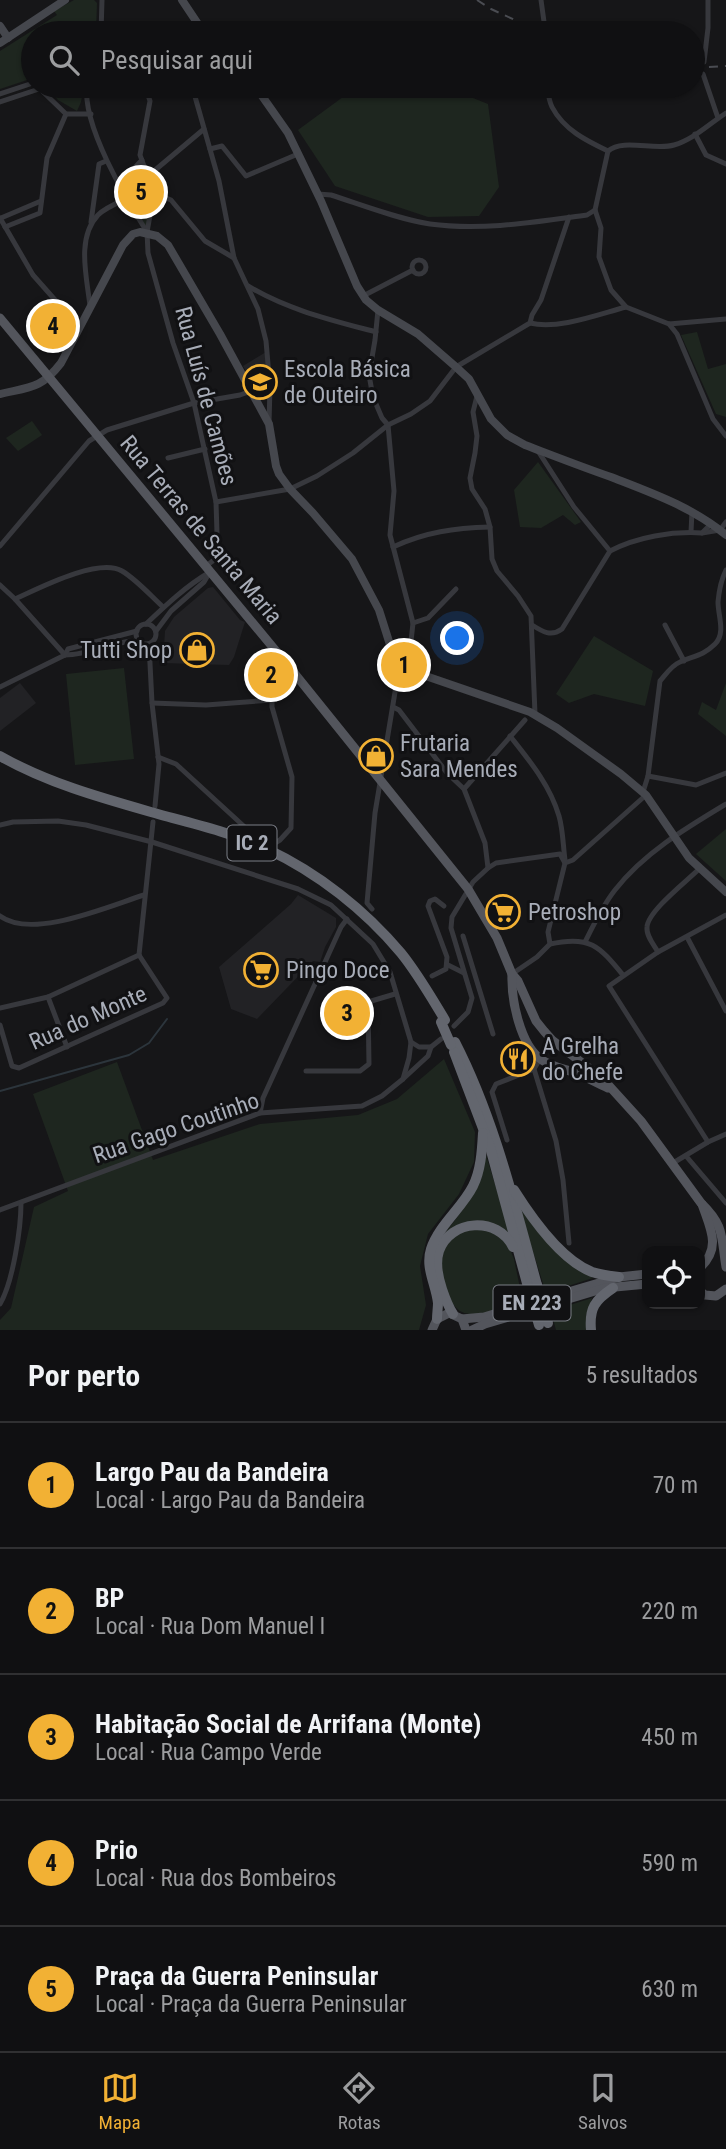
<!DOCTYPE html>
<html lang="pt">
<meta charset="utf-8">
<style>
body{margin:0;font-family:"Roboto Condensed",sans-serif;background:#1e1e20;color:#f1f3f6}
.controls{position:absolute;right:21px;bottom:21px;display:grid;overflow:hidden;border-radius:14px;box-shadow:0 2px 5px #0004}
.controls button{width:63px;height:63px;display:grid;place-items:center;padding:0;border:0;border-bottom:2px solid #303032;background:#101012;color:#f1f3f6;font:35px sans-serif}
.you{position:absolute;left:458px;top:639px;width:24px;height:24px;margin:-18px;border:5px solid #fff;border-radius:50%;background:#1a73e8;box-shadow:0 0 0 10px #1a73e833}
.badge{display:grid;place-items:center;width:46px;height:46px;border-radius:50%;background:#f2b134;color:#111;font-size:23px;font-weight:700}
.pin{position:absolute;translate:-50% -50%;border:4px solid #fff;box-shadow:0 2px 7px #0006}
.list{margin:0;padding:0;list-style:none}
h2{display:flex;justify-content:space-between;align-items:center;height:91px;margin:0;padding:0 28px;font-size:30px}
h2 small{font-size:23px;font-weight:400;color:#9c9d9f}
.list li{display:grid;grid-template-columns:46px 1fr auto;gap:21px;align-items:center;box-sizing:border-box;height:126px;padding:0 28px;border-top:2px solid #303032}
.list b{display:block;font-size:26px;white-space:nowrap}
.list p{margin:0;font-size:23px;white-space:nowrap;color:#9c9d9f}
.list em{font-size:23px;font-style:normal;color:#9c9d9f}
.icon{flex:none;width:38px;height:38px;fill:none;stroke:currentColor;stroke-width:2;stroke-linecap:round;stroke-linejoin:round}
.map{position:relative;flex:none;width:726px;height:1330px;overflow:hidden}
.search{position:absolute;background:#101012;box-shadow:0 2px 5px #0004;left:21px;right:21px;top:21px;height:77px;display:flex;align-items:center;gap:18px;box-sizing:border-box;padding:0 24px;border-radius:38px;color:#9c9d9f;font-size:26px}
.sheet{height:721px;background:#101012}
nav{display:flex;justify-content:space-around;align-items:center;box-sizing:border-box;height:98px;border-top:2px solid #303032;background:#101012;font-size:19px;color:#9c9d9f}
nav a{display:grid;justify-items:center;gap:4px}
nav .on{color:#f2b134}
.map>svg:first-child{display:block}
.built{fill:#222225}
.green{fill:#1e261f}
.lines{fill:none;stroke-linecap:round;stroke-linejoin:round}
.stream{stroke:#2c353c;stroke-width:2}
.street{stroke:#37383d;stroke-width:5}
.secondary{stroke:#45474d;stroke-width:8}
.primary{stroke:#53555c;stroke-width:9}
.highway{stroke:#63666e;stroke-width:10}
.rail{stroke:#4a4c52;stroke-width:2;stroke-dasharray:9 7;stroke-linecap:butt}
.highway-bridge{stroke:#63666e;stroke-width:10}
.labels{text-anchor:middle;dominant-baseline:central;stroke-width:6;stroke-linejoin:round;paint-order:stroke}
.shield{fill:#111113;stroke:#7b7e86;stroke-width:2}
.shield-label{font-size:21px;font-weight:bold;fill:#a8adb8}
.poi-label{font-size:23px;fill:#a8adb8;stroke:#111113;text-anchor:start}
.street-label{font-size:23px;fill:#a8adb8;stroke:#111113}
</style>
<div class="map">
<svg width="726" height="1330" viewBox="0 0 726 1330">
<rect width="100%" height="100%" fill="#161618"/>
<g class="built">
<path d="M266 352 268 397 264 400 262 399 243 366Z"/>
<path d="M213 587 240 620 245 622 234 657 229 665 163 663 165 631 174 617 208 588Z"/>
<path d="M20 683 36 703 0 731V698Z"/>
<path d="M298 895 336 918V927L325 947 320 962 313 961 257 1019 231 1009 219 967 291 904Z"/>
</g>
<g class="green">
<path d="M74 0H94L97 3 96 33H33V78L0 89V51L57 15 54 11Z"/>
<path d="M46 86H84L81 102 77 111 58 100Z"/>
<path d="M358 86H443L488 104 499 187 479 216 428 217 335 186 298 130Z"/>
<path d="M141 163 152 193 146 227 131 205 121 183Z"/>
<path d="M697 332 708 369 726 364V417L716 414 681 335Z"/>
<path d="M32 421 42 435 18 451 6 438Z"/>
<path d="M538 462 581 522 575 525 563 515 541 528 520 527 514 490Z"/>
<path d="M594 636 653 671 645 706 594 694 569 703 556 694Z"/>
<path d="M124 668 134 759 75 765 66 674Z"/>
<path d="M726 683V736L698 714 702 702 716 710Z"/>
<path d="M726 829V881L696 854Z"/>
<path d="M444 1059 475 1132 474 1162 459 1194 428 1234 420 1266 426 1305 419 1330H0V1320L11 1308 34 1207 68 1191 33 1094 117 1062 153 1160 260 1124 358 1115 397 1099Z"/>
<path d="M486 1155 511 1236C484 1215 467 1216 441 1238 465 1207 478 1194 486 1155Z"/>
<path d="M518 1204C537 1233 561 1261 593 1278L546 1293Z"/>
<path d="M464 1230H493L509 1247 514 1259 520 1288V1300C507 1307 476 1319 462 1312 447 1305 436 1268 442 1253 447 1242 454 1236 464 1230Z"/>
<path d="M592 1298 586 1316 587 1330H556L551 1311Z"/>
</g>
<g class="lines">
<path class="stream" d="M0 1091 129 1055 149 1043 167 1019"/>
<g class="street">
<path d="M541 0 545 29"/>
<path d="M101 33 102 0"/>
<path d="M704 62 708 28V0"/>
<path d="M703 74 718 118"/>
<path d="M37 86 66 114H91"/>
<path d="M87 86C82 125 126 199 147 232"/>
<path d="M145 86 150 101 140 155 154 193 147 232 148 253 173 343 194 403 216 502 217 533 214 560 206 566"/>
<path d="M192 86 219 181 234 258 258 309 266 341 270 387 269 424"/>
<path d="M547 86C548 93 549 101 552 107 564 130 587 141 608 151"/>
<path d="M0 94 33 83"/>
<path d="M0 102 39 89"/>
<path d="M695 134 706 155 726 164"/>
<path d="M210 149 222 146 246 176 298 154"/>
<path d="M608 151 595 210 601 228 599 257 611 290 626 307 669 324 726 319"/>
<path d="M608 151C623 138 655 151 674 145 693 140 710 123 726 113"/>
<path d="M148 176 204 129"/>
<path d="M119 184 142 160"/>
<path d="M154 193 171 200 205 241 234 258"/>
<path d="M318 194 331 195C362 205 398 219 430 224 482 231 535 222 587 215L595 210"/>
<path d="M0 218 33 275 79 327"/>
<path d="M1 218 41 201"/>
<path d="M91 222 99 164 106 161"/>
<path d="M5 227 40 213 47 158 66 114"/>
<circle cx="419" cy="267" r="7"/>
<path d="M248 286C288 310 331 320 376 332"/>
<path d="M363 296 413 270"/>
<path d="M90 306C87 278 76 238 98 215 105 208 117 203 126 199"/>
<path d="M378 310 375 340 369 375 373 397 382 418 388 425"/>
<path d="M530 323C558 330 599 314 626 307"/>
<path d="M669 324 677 334 713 419 726 436"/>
<path d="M477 396 473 412 477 436 475 453 470 478 472 489 485 509 490 527 492 559 497 571 518 596 531 616 535 714"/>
<path d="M388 425 394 491 390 535 413 623 408 669"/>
<path d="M538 451 574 507 610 551"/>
<path d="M168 458 205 449"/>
<path d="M216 502 290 489 317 476 353 453 388 425 411 414 430 401 456 367 530 323 532 315 541 300 569 217"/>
<path d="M691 532 692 511"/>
<path d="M702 533 720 530 726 522"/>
<path d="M0 546 89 441 107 430 194 403 240 395 251 391"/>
<path d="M393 547C425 532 455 528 490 527"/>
<path d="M0 585 15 599 65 655"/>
<path d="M15 599C39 588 99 557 122 571 137 580 151 596 163 607"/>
<path d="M413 623 428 618 456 589"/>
<path d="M146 624C166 605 186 586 210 572"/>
<circle cx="146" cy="634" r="10"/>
<path d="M532 625C543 632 551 637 562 629L610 551C637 537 672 531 702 533L712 523"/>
<path d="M665 625 684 661"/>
<path d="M156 631 171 611 204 582 208 575"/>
<path d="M149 644 152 703 159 764 155 806"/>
<path d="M65 655C90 655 113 642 138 640"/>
<path d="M0 687 65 655 68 649 137 631"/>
<path d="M152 703 206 705 272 700"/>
<path d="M393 707 399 710 447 773 464 789 485 843 488 868"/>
<path d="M510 736C529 760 550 785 559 816 563 830 563 845 565 860"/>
<path d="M158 757 176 764 248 830 275 843 280 840 291 828 292 777 272 707V700L295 674"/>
<path d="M648 776 696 785 726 773"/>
<path d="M464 789 525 720"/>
<path d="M643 792 648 776 660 681C666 674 672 665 680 662 693 656 703 656 715 644 726 633 718 616 718 602 719 590 721 580 726 570"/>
<path d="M0 825 13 822 58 821 86 825 152 842 298 889 331 905 373 944 390 972 411 1042 409 1058 403 1079"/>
<path d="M372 909 367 903 375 813 398 674 402 665"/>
<path d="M0 916C32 940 109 906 144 895"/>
<path d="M463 936 493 1034"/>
<path d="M687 937 726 1011"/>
<path d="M585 942C594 924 603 905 615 890 644 853 686 828 726 804"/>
<path d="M550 944C590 935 599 946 623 975"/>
<path d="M658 952C654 945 646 936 647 927 648 911 687 881 699 869"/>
<path d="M139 955 153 822"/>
<path d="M448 965 464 973"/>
<path d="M512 974 537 957 550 944 548 932 565 863 573 860 646 795"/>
<path d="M432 976 446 969 447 957 428 906 430 901 435 899 444 906"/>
<path d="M48 997 67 1047"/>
<path d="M0 1008 48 997 139 955"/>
<path d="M0 1025 12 1066 19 1068 163 1003 167 998 139 955"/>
<path d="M454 1026 468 1012 472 998 451 928 452 917 473 882 488 868 496 863 560 854 565 863"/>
<path d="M411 1042 419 1047H431"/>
<path d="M540 1059 534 1069 556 1141 563 1180 569 1243"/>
<path d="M306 1071H360L369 1064 368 1002 395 994"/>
<path d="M260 1113 263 1098 341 927 347 919"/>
<path d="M507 1140 492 1092 496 1084 534 1069"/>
<path d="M708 1142 609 986 658 952 726 915"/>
<path d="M686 1156 726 1203"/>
<path d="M673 1163 708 1142 726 1134"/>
<path d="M0 1210 260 1113 362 1106 382 1096 403 1079 428 1056 431 1047 441 1039"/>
<path d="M0 1304C13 1282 21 1228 21 1203"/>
</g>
<g class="secondary">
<path d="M182 0 204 33"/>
<path d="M0 26 8 38"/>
<path d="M0 43 65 0"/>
<path d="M255 86 288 133 321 201 357 286 366 300 378 310 418 334 456 367 469 379 491 419 507 435 525 445C554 456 582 467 611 477 652 493 692 507 726 535"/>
<path d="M0 394C30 387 41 389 61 363L123 245 133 234 140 232 157 236 168 245 220 334 269 424 276 466 279 474 290 489 313 513 352 559 379 610 392 651 402 665 417 673 530 712 557 728 621 774 646 795 689 858 726 892"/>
</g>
<g class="primary">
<path d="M0 318 295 674 468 889 497 938 512 974 518 981 536 1021 544 1031 552 1040 602 1078 641 1121 701 1203C725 1226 721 1237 726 1267"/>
<path d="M512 974C511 999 520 1046 542 1060 552 1067 562 1068 573 1072 585 1076 596 1083 608 1088"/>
<path d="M700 1268C722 1247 710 1228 702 1204"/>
<path d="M700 1291 705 1295 716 1296 726 1289"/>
<path d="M462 1319 484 1317 619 1277 647 1274"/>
<path d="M432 1330 437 1319 449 1313 462 1319 466 1330"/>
<path d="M472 1330 485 1324 605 1288 647 1284"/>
</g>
<g class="highway">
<path d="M0 756C51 785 109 800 165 816 199 825 235 834 267 849 318 873 365 910 401 953 418 974 431 997 445 1020"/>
<path d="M455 1042C494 1118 514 1202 537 1285"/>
<path d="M454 1052 490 1147 528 1287"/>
<path d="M514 1190C531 1217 561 1260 592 1272 601 1275 610 1276 619 1277"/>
<path d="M453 1314C448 1306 445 1298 442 1289 438 1277 435 1263 439 1251 450 1219 498 1216 513 1247"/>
<path d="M437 1319C437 1314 438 1308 438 1303 436 1284 425 1268 431 1249 439 1225 462 1208 473 1186 481 1170 482 1150 483 1133"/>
<path d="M591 1330C589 1308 595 1300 613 1288"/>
</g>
<g class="rail">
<path d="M477 0 491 9 543 33"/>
<path d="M693 68 726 66"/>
</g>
<g class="highway-bridge">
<path d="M441 1022 451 1045"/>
<path d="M537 1285 548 1323"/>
<path d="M528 1287 539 1325"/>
</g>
</g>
<defs>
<g id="school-ring" transform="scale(1.75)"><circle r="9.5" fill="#111113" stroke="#f2b134" stroke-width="1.5"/><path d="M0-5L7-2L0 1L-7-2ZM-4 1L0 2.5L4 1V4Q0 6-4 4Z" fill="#f2b134"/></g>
<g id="shop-ring" transform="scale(1.75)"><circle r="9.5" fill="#111113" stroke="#f2b134" stroke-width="1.5"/><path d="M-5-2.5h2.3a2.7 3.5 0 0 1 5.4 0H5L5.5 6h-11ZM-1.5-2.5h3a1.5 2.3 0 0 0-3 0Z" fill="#f2b134"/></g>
<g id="supermarket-ring" transform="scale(1.75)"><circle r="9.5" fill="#111113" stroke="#f2b134" stroke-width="1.5"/><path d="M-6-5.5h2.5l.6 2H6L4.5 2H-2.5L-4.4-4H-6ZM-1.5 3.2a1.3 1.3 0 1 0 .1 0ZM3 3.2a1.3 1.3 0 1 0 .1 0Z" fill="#f2b134"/></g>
<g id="restaurant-ring" transform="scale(1.75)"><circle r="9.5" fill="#111113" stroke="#f2b134" stroke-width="1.5"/><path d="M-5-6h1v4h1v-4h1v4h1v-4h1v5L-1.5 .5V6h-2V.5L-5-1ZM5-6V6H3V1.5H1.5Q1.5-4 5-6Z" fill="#f2b134"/></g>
</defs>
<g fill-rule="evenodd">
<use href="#school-ring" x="260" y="382"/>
<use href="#shop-ring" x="197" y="650"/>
<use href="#shop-ring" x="376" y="756"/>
<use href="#supermarket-ring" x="503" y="912"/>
<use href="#supermarket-ring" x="261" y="970"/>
<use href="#restaurant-ring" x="518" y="1059"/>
</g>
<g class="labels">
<g class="shield">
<rect x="227.5" y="825.5" width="49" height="35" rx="5"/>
<rect x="493.5" y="1285.5" width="77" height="35" rx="5"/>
</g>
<g class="shield-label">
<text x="252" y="843">IC 2</text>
<text x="532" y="1303">EN 223</text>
</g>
<g class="poi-label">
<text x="284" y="369">Escola Básica<tspan x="284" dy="26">de Outeiro</tspan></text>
<text x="172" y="650" text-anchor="end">Tutti Shop</text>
<text x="400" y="743">Frutaria<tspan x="400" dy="26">Sara Mendes</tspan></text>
<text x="528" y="912">Petroshop</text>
<text x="286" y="970">Pingo Doce</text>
<text x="542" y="1046">A Grelha<tspan x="542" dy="26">do Chefe</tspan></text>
</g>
<g class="street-label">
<text transform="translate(206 396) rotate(75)">Rua Luís de Camões</text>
<text transform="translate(201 530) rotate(50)">Rua Terras de Santa Maria</text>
<text transform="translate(88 1018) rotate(-24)">Rua do Monte</text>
<text transform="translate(176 1128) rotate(-19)">Rua Gago Coutinho</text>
</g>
</g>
</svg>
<div class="controls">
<button><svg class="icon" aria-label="locate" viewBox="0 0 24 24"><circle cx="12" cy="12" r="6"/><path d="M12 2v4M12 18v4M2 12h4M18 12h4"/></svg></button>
</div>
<div class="you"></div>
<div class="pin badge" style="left:404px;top:665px">1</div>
<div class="pin badge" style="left:271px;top:675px">2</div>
<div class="pin badge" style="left:347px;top:1013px">3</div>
<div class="pin badge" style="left:53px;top:326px">4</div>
<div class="pin badge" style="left:141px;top:192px">5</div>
<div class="search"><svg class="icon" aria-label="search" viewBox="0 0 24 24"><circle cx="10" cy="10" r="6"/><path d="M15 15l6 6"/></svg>Pesquisar aqui</div>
</div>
<section class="sheet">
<h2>Por perto<small>5 resultados</small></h2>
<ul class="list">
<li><span class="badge">1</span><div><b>Largo Pau da Bandeira</b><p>Local · Largo Pau da Bandeira</p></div><em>70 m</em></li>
<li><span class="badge">2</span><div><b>BP</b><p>Local · Rua Dom Manuel I</p></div><em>220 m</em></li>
<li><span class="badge">3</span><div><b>Habitação Social de Arrifana (Monte)</b><p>Local · Rua Campo Verde</p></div><em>450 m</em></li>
<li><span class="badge">4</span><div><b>Prio</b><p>Local · Rua dos Bombeiros</p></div><em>590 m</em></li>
<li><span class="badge">5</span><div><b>Praça da Guerra Peninsular</b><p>Local · Praça da Guerra Peninsular</p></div><em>630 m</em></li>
</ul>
</section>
<nav>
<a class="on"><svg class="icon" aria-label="map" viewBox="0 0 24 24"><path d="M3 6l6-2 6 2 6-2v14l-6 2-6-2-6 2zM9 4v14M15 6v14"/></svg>Mapa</a>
<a><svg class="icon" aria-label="directions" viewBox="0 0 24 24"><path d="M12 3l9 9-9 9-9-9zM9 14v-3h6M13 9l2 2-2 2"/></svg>Rotas</a>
<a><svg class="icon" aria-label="saved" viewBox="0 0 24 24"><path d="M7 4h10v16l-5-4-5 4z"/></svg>Salvos</a>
</nav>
